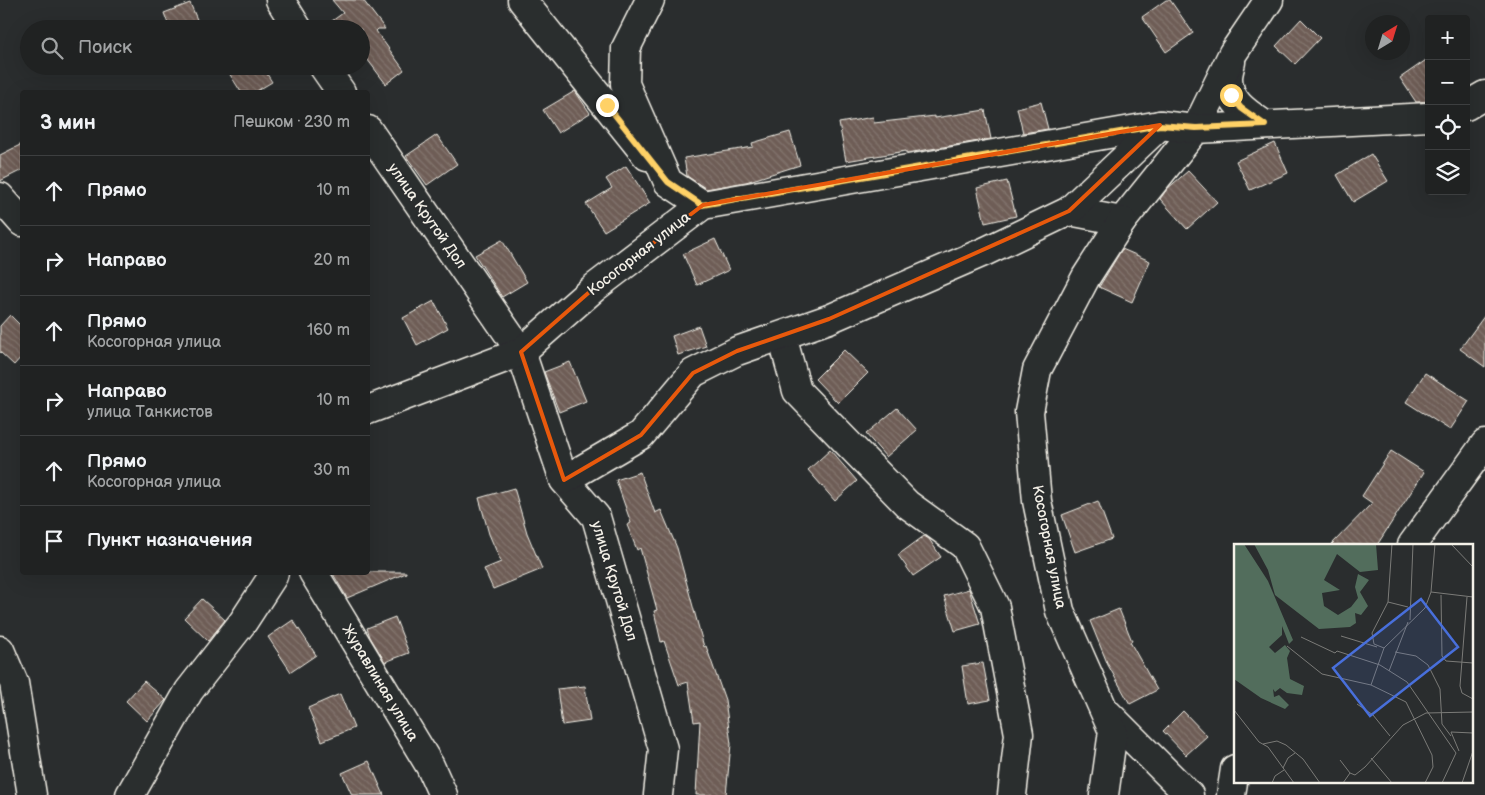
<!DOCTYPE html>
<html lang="ru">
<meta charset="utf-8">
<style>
body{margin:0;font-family:"Balsamiq Sans",sans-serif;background:#2d2f2f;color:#f1f3f6}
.controls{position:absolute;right:15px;top:15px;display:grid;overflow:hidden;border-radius:5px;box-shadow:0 5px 20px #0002}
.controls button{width:45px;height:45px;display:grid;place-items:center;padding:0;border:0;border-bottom:1px solid #3d3f40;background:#202222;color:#f1f3f6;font:25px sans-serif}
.compass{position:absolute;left:1365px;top:15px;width:45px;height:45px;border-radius:50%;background:#202222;box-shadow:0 5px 20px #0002;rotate:38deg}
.stop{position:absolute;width:15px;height:15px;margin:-11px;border:4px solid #ffd166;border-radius:50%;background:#fff}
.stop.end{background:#ffd166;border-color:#fff;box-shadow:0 1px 5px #0008}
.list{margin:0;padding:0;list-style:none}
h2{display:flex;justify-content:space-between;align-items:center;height:65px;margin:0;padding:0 20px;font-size:21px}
h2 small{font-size:16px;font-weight:400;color:#a2a4a5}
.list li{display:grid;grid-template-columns:32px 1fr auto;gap:15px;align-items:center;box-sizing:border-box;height:70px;padding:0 20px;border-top:1px solid #3d3f40}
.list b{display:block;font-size:19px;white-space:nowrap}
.list p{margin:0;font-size:16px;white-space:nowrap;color:#a2a4a5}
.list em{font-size:16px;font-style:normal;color:#a2a4a5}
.icon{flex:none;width:28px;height:28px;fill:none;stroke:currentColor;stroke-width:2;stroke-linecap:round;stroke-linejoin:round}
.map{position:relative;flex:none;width:1485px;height:795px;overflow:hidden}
.search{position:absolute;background:#202222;box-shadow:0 5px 20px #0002;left:20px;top:20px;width:350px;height:55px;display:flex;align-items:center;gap:12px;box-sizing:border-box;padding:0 18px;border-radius:28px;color:#a2a4a5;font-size:19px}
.panel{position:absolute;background:#202222;box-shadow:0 5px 20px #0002;left:20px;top:90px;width:350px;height:485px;border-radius:5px}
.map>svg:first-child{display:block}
.building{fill:url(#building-back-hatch);stroke:#f4f1e8}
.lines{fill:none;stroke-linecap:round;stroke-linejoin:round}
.minor-casing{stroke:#f4f1e8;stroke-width:31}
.minor{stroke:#2a2d2e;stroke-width:28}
.route{stroke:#ffd166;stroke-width:6}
.marked{fill:none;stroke:#e8590c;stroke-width:4;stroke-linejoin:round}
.labels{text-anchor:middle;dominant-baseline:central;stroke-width:4;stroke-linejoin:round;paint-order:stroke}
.street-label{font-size:15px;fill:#f4f1e8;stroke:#2a2d2e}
.inset-road{fill:none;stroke:#7b7b78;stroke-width:1}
.view{fill:#486fdb;fill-opacity:0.15;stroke:#486fdb;stroke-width:2.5}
.inset-edge{fill:none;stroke:#f4f1e8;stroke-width:2.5}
</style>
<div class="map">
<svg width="1485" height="795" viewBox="0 0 1485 795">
<defs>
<pattern id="building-back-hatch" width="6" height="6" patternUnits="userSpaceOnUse" patternTransform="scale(1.25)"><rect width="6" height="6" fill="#6e5d56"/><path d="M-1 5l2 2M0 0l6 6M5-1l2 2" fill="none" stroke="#83756e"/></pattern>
</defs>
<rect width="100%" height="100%" fill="#2a2d2e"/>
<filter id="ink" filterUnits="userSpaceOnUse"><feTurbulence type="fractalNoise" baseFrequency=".02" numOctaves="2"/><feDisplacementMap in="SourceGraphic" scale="10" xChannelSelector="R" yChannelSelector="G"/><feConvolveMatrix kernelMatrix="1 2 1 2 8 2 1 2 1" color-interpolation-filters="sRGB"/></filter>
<g filter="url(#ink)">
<g class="building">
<path d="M332 0H363L385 29H378L376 31 404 70 386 84 361 51V29H321L343 13Z"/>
<path d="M1166 0H1170L1193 33 1166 52 1142 17Z"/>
<path d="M190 3 201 29H170L164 13Z"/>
<path d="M1301 19 1320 38 1295 64 1276 46Z"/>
<path d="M1429 58V101L1416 102 1400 78Z"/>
<path d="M240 66H262L272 82 255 92H241L229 73Z"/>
<path d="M575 91 590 113 558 133 543 110Z"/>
<path d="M1041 102 1048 129 1023 133 1017 108Z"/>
<path d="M985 110 991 139 913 152 906 153V151L846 161 839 123 873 117 874 123 935 116V118Z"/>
<path d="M790 132 800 165 746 182 706 189 687 176 684 158 753 147 752 143Z"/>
<path d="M437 135 457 164 427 185 406 156Z"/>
<path d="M1275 143 1288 173 1250 190 1236 161Z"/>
<path d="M22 144V170L0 181V155Z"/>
<path d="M1371 154 1388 181 1353 202 1337 175Z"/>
<path d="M626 166 650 203 604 231 586 204 612 188 606 179Z"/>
<path d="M1188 171 1217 202 1187 229 1160 199 1167 189Z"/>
<path d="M1007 181 1016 216 985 223 977 188Z"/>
<path d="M715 239 729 270 697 285 683 254Z"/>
<path d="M502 240 527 282 502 297 475 255Z"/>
<path d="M1122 249 1150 261 1132 302 1099 287Z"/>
<path d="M434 301 448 328 417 345 403 318Z"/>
<path d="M10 315 22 327V356L14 365 0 352V326Z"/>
<path d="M1485 315V367L1460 349Z"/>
<path d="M699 326 706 346 678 355 672 336Z"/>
<path d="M844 350 868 373 838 403 815 379Z"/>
<path d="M570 362 586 401 559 412 544 372Z"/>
<path d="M1425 373 1469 401 1450 430 1406 402Z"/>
<path d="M897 408 917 430 886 457 866 434Z"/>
<path d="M830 450 857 481 835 501 808 470Z"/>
<path d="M1391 451 1424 472 1377 545H1331L1372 503 1362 496Z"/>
<path d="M640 472 655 513 661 510 677 548 704 647 706 646 725 700 731 744 726 795H696L700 721 694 722 688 682 679 685 664 641 661 642 654 611 657 610 640 548 637 550 627 525 631 523 616 480Z"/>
<path d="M514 488 527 533 542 569 493 589 484 569 501 562 489 534 479 498Z"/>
<path d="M1098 501 1112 539 1075 552 1062 515Z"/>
<path d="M924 536 929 539 941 557 913 576 898 555Z"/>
<path d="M332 572H406V573L347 598Z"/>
<path d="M969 589 980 624 955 631 944 596Z"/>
<path d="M202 599 225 620 208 641 184 618Z"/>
<path d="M1119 609 1132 641 1130 642 1157 690 1130 704 1108 665 1090 621Z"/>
<path d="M395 617 409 653 385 662 370 637 367 628Z"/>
<path d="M293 620 316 655 291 672 268 637Z"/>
<path d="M983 663 990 700 968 704 962 666Z"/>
<path d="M144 681 166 700 147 721 126 701Z"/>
<path d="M585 686 590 721 562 725 557 689Z"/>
<path d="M340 694 354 728 322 741 308 708Z"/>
<path d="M1183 711 1207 736 1186 755 1163 731Z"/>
<path d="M369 761 384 795H352L342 773Z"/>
</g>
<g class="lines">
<g class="minor-casing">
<g id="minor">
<path d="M280 0 298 29"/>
<path d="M522 0 647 156"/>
<path d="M650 0 626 48 625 84 668 182 703 205"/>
<path d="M1231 62C1230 67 1228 73 1228 78 1228 102 1247 113 1265 125"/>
<path d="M323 66 341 92"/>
<path d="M1466 106 1485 95"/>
<path d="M368 130 521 352 564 480 596 517 663 749 658 795"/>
<path d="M0 197 22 222"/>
<path d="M1069 211 1122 221 1196 129 1233 53 1269 0"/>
<path d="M782 336 797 391 907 504 965 546 995 607 1019 734 1012 795"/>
<path d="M368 410 521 352 594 288 703 205 1160 125 1196 129 1429 117"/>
<path d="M564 480 641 435 693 373 737 351 829 319 986 251 1069 211 1160 125"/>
<path d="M1412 545 1485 444"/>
<path d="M313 572 430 766 443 795"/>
<path d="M0 650 14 683 32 795"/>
<path d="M1105 711 1189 795"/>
<path d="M130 795 189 691 243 622 273 576 274 572"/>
<path d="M1104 795 1113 731 1060 611 1037 501 1029 412 1037 370 1086 277 1122 221"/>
<path d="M1231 795 1235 769"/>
</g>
</g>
<use href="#minor" class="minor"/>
</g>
</g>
<g class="lines" filter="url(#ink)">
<path class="route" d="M607 105 668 182 702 205 1160 125 1196 128 1265 125 1241 108 1231 95"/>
</g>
<path class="marked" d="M1160 125 1069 211 829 319 737 351 693 373 641 435 564 480 521 352 594 288 703 205Z"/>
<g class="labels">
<g class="street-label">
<text transform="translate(427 216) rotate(55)">улица Крутой Дол</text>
<text transform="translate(639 254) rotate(-38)">Косогорная улица</text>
<text transform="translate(1049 547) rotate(79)">Косогорная улица</text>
<text transform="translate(614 581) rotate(73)">улица Крутой Дол</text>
<text transform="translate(380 683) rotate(59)">Журавлиная улица</text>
</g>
</g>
<g transform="translate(1234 544)">
<rect width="239" height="239" fill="#2a2d2e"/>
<path d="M0 0H10L34 37 59 96 55 100 48 82V91L35 103 41 109 51 101 56 107 53 114 56 135 70 142 68 151 53 149 46 144 41 148 39 145 40 153 45 151 55 161 51 165 27 154 0 135ZM20 0H142L144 26 126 28 103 10 90 36 106 46 88 49 90 62 104 71 117 63 124 54 121 43 124 30 135 36 126 48 134 62 127 71 121 69 122 79 116 83 85 85 41 51 34 26Z" fill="#526d5c"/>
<path class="inset-road" d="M217 0 239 23M197 48 239 53M207 51 208 112 212 117 239 119M233 53 226 142 228 149 239 155M154 58 174 63M176 76 179 0M107 92 143 103M67 93 101 109 103 107 146 121 173 138 222 209 208 239M53 102 88 130 137 141 172 158 198 211 199 223 191 239M150 104 140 100 138 89 154 58 158 0M161 108 182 112 194 121 206 145 208 180 217 192M155 127 174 78M137 141 150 104 191 64 197 48 201 0M123 160 139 171 156 192M0 166 25 198 34 203 60 239M29 200 43 197 52 201 69 215 86 239M225 207 217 188 239 189M137 214 158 239M106 216 116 229M49 224 54 214 61 209M38 239 41 232 50 226M109 239 116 229 121 231 131 223 169 181 192 169 239 168M228 239 239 207"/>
<path class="view" d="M187 55 224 103 136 172 99 124Z"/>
<rect width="239" height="239" class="inset-edge"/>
</g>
</svg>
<div class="controls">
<button>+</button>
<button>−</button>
<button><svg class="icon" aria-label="locate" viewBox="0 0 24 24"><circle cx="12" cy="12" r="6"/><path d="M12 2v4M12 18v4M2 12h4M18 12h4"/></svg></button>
<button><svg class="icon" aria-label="layers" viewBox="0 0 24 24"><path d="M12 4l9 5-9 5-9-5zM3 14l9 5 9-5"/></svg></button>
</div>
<svg class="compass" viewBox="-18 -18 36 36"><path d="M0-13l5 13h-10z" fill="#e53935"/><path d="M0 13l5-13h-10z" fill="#a2a4a5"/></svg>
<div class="stop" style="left:1231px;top:95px"></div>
<div class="stop end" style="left:607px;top:105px"></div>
<div class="search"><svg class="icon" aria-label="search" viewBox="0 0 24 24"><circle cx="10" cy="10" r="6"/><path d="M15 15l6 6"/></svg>Поиск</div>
<section class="panel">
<h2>3 мин<small>Пешком · 230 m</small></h2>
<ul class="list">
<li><svg class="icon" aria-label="ahead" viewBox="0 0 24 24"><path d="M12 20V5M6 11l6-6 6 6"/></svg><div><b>Прямо</b></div><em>10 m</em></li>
<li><svg class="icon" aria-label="right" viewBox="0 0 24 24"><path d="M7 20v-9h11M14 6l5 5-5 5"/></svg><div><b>Направо</b></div><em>20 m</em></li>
<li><svg class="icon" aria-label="ahead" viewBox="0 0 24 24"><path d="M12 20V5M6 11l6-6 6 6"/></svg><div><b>Прямо</b><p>Косогорная улица</p></div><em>160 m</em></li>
<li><svg class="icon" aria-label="right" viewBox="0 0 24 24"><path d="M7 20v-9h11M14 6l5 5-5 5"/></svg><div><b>Направо</b><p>улица Танкистов</p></div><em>10 m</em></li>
<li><svg class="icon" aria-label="ahead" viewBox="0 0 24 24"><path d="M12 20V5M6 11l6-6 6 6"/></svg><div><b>Прямо</b><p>Косогорная улица</p></div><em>30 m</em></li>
<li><svg class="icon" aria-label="arrive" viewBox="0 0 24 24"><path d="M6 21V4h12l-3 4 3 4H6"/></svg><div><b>Пункт назначения</b></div></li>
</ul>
</section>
</div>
